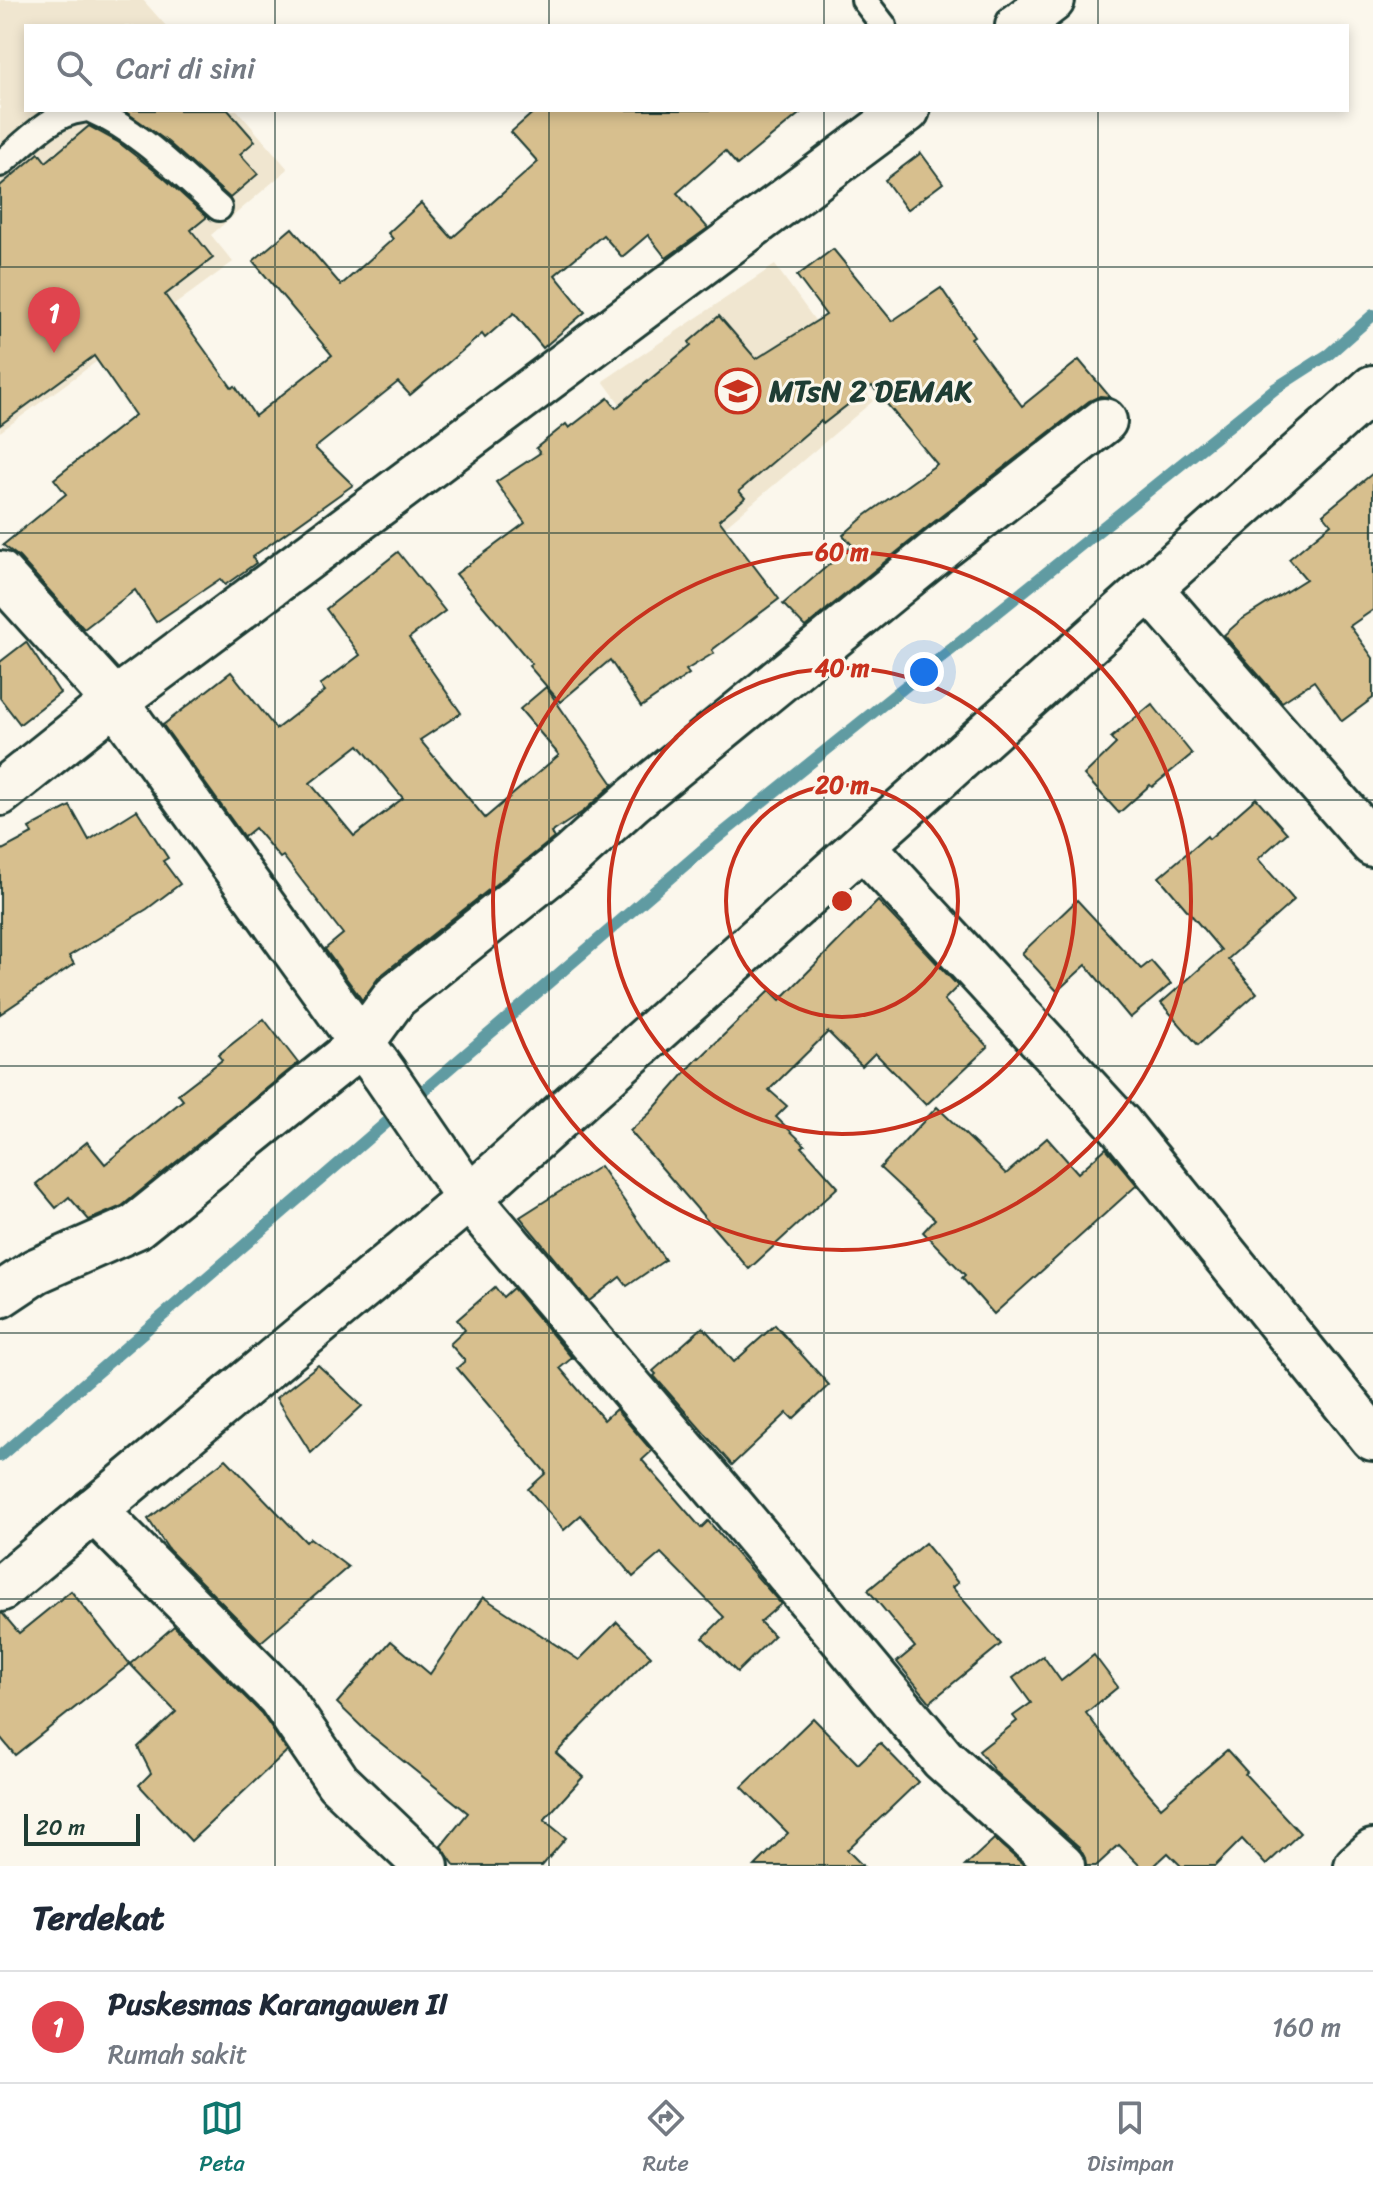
<!DOCTYPE html>
<html lang="id">
<style>
body{margin:0;font-family:Sriracha,sans-serif;background:#f2f2f3;color:#1f2937}
.scale{position:absolute;left:24px;bottom:20px;width:116px;box-sizing:border-box;padding-left:8px;border:4px solid #1f3d34;border-top:0;font-size:22px;line-height:28px;white-space:nowrap;color:#1f3d34;-webkit-text-stroke:6px #fbf7ec;paint-order:stroke}
.you{position:absolute;left:924px;top:672px;width:28px;height:28px;margin:-20px;border:6px solid #fff;border-radius:50%;background:#1a73e8;box-shadow:0 0 0 12px #1a73e833}
.badge{display:grid;place-items:center;width:52px;height:52px;border-radius:50%;background:#0f766e;color:#fff;font-size:26px;font-weight:700}
.pin{position:absolute;translate:-50% -66px;filter:drop-shadow(0 2px 4px #0008)}
.pin::after{content:'';position:absolute;top:42px;width:28px;height:24px;background:inherit;clip-path:polygon(0 0,100% 0,50% 100%)}
.list{margin:0;padding:0;list-style:none}
h2{display:flex;justify-content:space-between;align-items:center;height:104px;margin:0;padding:0 32px;font-size:34px}
h2 small{font-size:26px;font-weight:400;color:#747a83}
.list li{display:grid;grid-template-columns:52px 1fr auto;gap:24px;align-items:center;box-sizing:border-box;height:112px;padding:0 32px;border-top:2px solid #e0e1e3}
.list b{display:block;font-size:30px;white-space:nowrap}
.list p{margin:0;font-size:26px;white-space:nowrap;color:#747a83}
.list em{font-size:26px;font-style:normal;color:#747a83}
.icon{flex:none;width:44px;height:44px;fill:none;stroke:currentColor;stroke-width:2;stroke-linecap:round;stroke-linejoin:round}
.map{position:relative;flex:none;width:1373px;height:1866px;overflow:hidden}
.search{position:absolute;background:#fff;box-shadow:0 4px 12px #0003;left:24px;right:24px;top:24px;height:88px;display:flex;align-items:center;gap:20px;box-sizing:border-box;padding:0 28px;border-radius:0px;color:#747a83;font-size:30px}
.sheet{height:216px;background:#fff}
nav{display:flex;justify-content:space-around;align-items:center;box-sizing:border-box;height:112px;border-top:2px solid #e0e1e3;background:#fff;font-size:22px;color:#747a83}
nav a{display:grid;justify-items:center;gap:4px}
nav .on{color:#0f766e}
.map>svg:first-child{display:block}
.built{fill:#f0e6d0}
.lines{fill:none;stroke-linecap:round;stroke-linejoin:round}
.stream{stroke:#609ba2;stroke-width:12}
.building{fill:#d7bf8e;stroke:#1f3d34;stroke-width:2;fill-rule:evenodd}
.lane-casing{stroke:#1f3d34;stroke-width:30}
.street-casing{stroke:#1f3d34;stroke-width:50}
.secondary-casing{stroke:#1f3d34;stroke-width:50}
.lane{stroke:#fbf7ec;stroke-width:24}
.street{stroke:#fbf7ec;stroke-width:44}
.secondary{stroke:#fbf7ec;stroke-width:44}
.grid{fill:none;stroke:#1f3d34;stroke-width:2;stroke-opacity:0.55}
.ring{fill:none;stroke:#c8321e;stroke-width:4}
.labels{text-anchor:middle;dominant-baseline:central;stroke-width:6;stroke-linejoin:round;paint-order:stroke}
.poi-label{font-size:30px;font-weight:bold;fill:#1f3d34;stroke:#fbf7ec;text-anchor:start}
.centre{fill:#c8321e;stroke:#fbf7ec;stroke-width:4}
.ring-label{font-size:24px;text-anchor:middle;font-weight:bold;fill:#c8321e;stroke:#fbf7ec;stroke-width:6;stroke-linejoin:round;paint-order:stroke}
</style>
<div class="map">
<svg width="1373" height="1866" viewBox="0 0 1373 1866">
<rect width="100%" height="100%" fill="#fbf7ec"/>
<filter id="ink" filterUnits="userSpaceOnUse"><feTurbulence type="fractalNoise" baseFrequency=".0125" numOctaves="2"/><feDisplacementMap in="SourceGraphic" scale="16" xChannelSelector="R" yChannelSelector="G"/><feConvolveMatrix kernelMatrix="1 2 1 2 8 2 1 2 1" color-interpolation-filters="sRGB"/></filter>
<g filter="url(#ink)">
<g class="built">
<path d="M0 0H143L166 26H26V110H237L288 169 211 235 233 262 0 432Z"/>
<path d="M775 265 873 401 716 534 603 381Z"/>
</g>
<g class="lines">
<path class="stream" d="M0 1456 707 846 1276 388 1329 354 1373 315"/>
</g>
<g class="building">
<path d="M123 110H228L255 141 240 154 258 174 230 198 168 142Z"/>
<path d="M536 110H804L737 165 725 151 677 193 708 228 666 258 648 235 622 257 603 235 555 275 585 312 543 348 514 313 485 338 482 334 410 395 398 382 315 448 353 485 252 557 256 563 225 585 220 579 156 622 135 590 84 629 19 557 3 545 66 494 54 479 135 415 94 356 0 425V186L39 153 46 162 89 126 118 142 164 178 207 217 191 230 213 258 165 295 232 388 235 386 255 416 332 355 253 261 292 228 341 285 393 239 388 233 421 203 452 238 538 162 511 132Z"/>
<path d="M921 153 943 183 907 210 885 180Z"/>
<path d="M833 249 892 321 941 288 974 336 971 338 1022 406 1079 360 1110 397 1100 396 1089 401 930 525 805 627 783 604 852 545 843 535 866 515 937 464 872 386 823 424 821 421 739 491 745 498 719 520 779 599 712 650 714 653 686 670 689 674 641 707 610 660 560 702 529 666 532 664 456 574 525 523 496 482 540 453 536 448 566 424 569 428 608 398 616 408 691 345 689 342 719 316 756 359 826 315 797 276Z"/>
<path d="M1373 473V610L1350 626 1373 658V698L1342 721 1314 681 1282 702 1224 635 1241 620 1306 579 1289 559 1331 524 1323 514Z"/>
<path d="M398 552 445 611 409 638 461 713 420 740 485 818 559 755 520 709 546 687 613 784 584 811 551 833 554 838 379 977 362 1000 325 949 343 934 283 856 280 858 255 828 244 837 163 725 231 672 276 729 325 691 320 685 360 655 326 609ZM359 745 403 798 354 836 310 783Z"/>
<path d="M26 642 60 693 20 724 0 698V662Z"/>
<path d="M1152 704 1192 754 1152 787 1150 785 1119 813 1084 775 1116 744 1111 738Z"/>
<path d="M1256 798 1287 833 1258 859 1294 900 1228 959 1257 993 1198 1045 1161 1003 1221 950 1159 877 1207 836 1209 839Z"/>
<path d="M70 806 89 840 137 810 168 858 163 861 180 884 147 909 69 956 74 964 0 1014V851L32 834 29 828Z"/>
<path d="M1077 900 1141 969 1151 961 1171 984 1130 1018 1086 965 1057 991 1022 953Z"/>
<path d="M878 901 958 986 944 1000 988 1047 926 1105 875 1053 862 1066 828 1032 769 1090 787 1106 776 1117 805 1145 802 1147 838 1187 749 1269 630 1131 650 1113 699 1057 700 1058 770 990 780 1000Z"/>
<path d="M264 1019 298 1063 122 1206 89 1220 69 1197 56 1208 36 1184 87 1142 105 1164 183 1100 178 1094 222 1060 218 1055Z"/>
<path d="M937 1107 1006 1174 1047 1138 1078 1173 1106 1148 1137 1185 994 1314 962 1278 965 1275 923 1232 935 1219 880 1168Z"/>
<path d="M600 1166 665 1260 627 1286 620 1277 589 1301 520 1217Z"/>
<path d="M495 1287 503 1297 513 1288 572 1358 560 1368 604 1420 616 1409 652 1451 642 1460 701 1528 708 1521 781 1604 760 1622 774 1636 737 1672 703 1638 724 1617 661 1553 633 1577 581 1515 564 1530 528 1489 546 1473 457 1368 465 1361 450 1344 465 1330 457 1320Z"/>
<path d="M775 1325 829 1385 793 1419 787 1413 732 1465 654 1376 656 1374 653 1371 703 1327 734 1362Z"/>
<path d="M318 1365 362 1406 311 1453 276 1398Z"/>
<path d="M226 1459 306 1542 310 1538 348 1567 261 1642 169 1550 148 1519Z"/>
<path d="M925 1543 958 1583 952 1587 1001 1644 930 1702 897 1662 915 1647 868 1590Z"/>
<path d="M71 1591 130 1664 15 1755 0 1737V1613L3 1614 19 1633Z"/>
<path d="M483 1597 579 1660 617 1622 651 1656 556 1753 583 1777 544 1820 566 1838 542 1866H455L441 1846 468 1813 367 1732 337 1703 391 1641 430 1674Z"/>
<path d="M174 1626 261 1713 287 1751 191 1841 139 1785 151 1773 138 1747 176 1712 130 1664Z"/>
<path d="M1094 1655 1118 1687 1086 1713 1133 1775 1161 1807 1227 1750 1247 1772 1245 1774 1300 1833 1266 1865 1242 1839 1215 1866H1181L1168 1853 1154 1866H1140L1119 1845 1096 1866H1086L1085 1858 1079 1847 997 1774 979 1751 1017 1721 1013 1716 1031 1703 1013 1678 1043 1656 1061 1681Z"/>
<path d="M813 1718 858 1764 880 1743 918 1782 847 1850 863 1866H755L788 1833 742 1787Z"/>
<path d="M994 1839 1025 1866H965Z"/>
</g>
<g class="lines">
<g class="lane-casing">
<g id="lane">
<path d="M864 0 884 26"/>
<path d="M91 110C141 132 178 172 219 208"/>
<path d="M0 164C23 145 51 113 82 110"/>
</g>
</g>
<g class="street-casing">
<g id="street">
<path d="M0 574 115 701 385 1075 469 1198 735 1510 943 1759 1062 1866"/>
<path d="M1149 588 1373 844"/>
<path d="M864 847 1120 1125 1373 1438"/>
<path d="M0 1295 36 1271 135 1227 360 1045 395 997 570 857 632 801 945 545 1104 421"/>
<path d="M94 1510 280 1697 338 1782 426 1866"/>
<path d="M0 1589 469 1198 1373 388"/>
<path d="M1357 1866 1373 1852"/>
</g>
</g>
<g class="secondary-casing">
<g id="secondary">
<path d="M1018 26 1052 0"/>
<path d="M0 793 115 701 907 110"/>
</g>
</g>
<use href="#lane" class="lane"/>
<use href="#street" class="street"/>
<use href="#secondary" class="secondary"/>
</g>
</g>
<path class="grid" d="M275 0V26M549 0V26M824 0V26M1098 0V26M275 110V1866M549 110V1866M824 110V1866M1098 110V1866M0 267H1373M0 533H1373M0 800H1373M0 1066H1373M0 1333H1373M0 1599H1373"/>
<g class="ring">
<circle cx="842" cy="901" r="116"/>
<circle cx="842" cy="901" r="233"/>
<circle cx="842" cy="901" r="349"/>
</g>
<defs>
<g id="school-ring" transform="scale(2.3)"><circle r="9.5" fill="#fbf7ec" stroke="#c8321e" stroke-width="1.5"/><path d="M0-5L7-2L0 1L-7-2ZM-4 1L0 2.5L4 1V4Q0 6-4 4Z" fill="#c8321e"/></g>
</defs>
<g fill-rule="evenodd">
<use href="#school-ring" x="738" y="391"/>
</g>
<g class="labels">
<g class="poi-label">
<text x="769" y="391">MTsN 2 DEMAK</text>
</g>
</g>
<circle cx="842" cy="901" r="12" class="centre"/>
<g class="ring-label">
<text x="842" y="560">60 m</text>
<text x="842" y="676">40 m</text>
<text x="842" y="793">20 m</text>
</g>
</svg>
<div class="scale">20 m</div>
<div class="you"></div>
<div class="pin badge" style="left:54px;top:353px;background:#e0444e">1</div>
<div class="search"><svg class="icon" aria-label="search" viewBox="0 0 24 24"><circle cx="10" cy="10" r="6"/><path d="M15 15l6 6"/></svg>Cari di sini</div>
</div>
<section class="sheet">
<h2>Terdekat<small></small></h2>
<ul class="list">
<li><span class="badge" style="background:#e0444e">1</span><div><b>Puskesmas Karangawen II</b><p>Rumah sakit</p></div><em>160 m</em></li>
</ul>
</section>
<nav>
<a class="on"><svg class="icon" aria-label="map" viewBox="0 0 24 24"><path d="M3 6l6-2 6 2 6-2v14l-6 2-6-2-6 2zM9 4v14M15 6v14"/></svg>Peta</a>
<a><svg class="icon" aria-label="directions" viewBox="0 0 24 24"><path d="M12 3l9 9-9 9-9-9zM9 14v-3h6M13 9l2 2-2 2"/></svg>Rute</a>
<a><svg class="icon" aria-label="saved" viewBox="0 0 24 24"><path d="M7 4h10v16l-5-4-5 4z"/></svg>Disimpan</a>
</nav>
